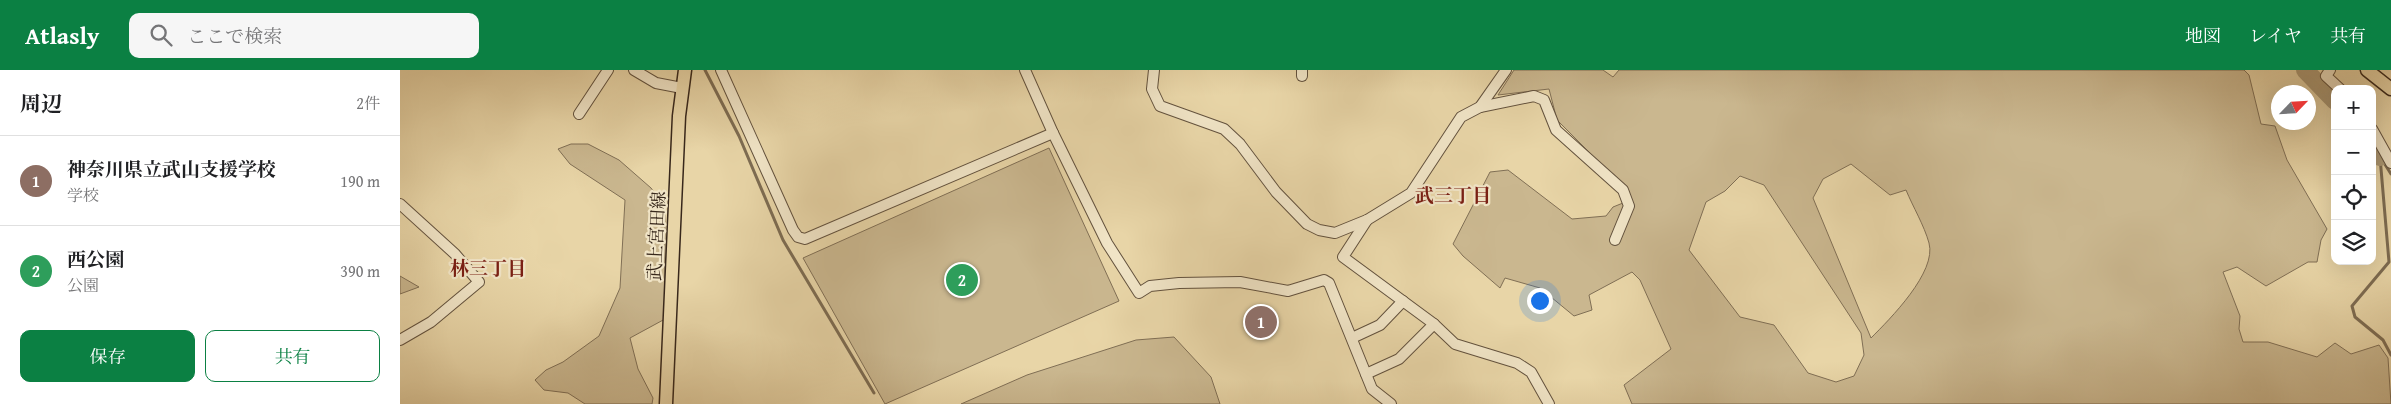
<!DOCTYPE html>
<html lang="ja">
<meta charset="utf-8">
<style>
body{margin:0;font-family:"Gentium Book Plus","Noto Serif JP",serif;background:#f6f6f6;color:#202124}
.controls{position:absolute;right:15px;top:15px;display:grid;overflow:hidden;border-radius:10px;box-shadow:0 5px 20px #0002}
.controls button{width:45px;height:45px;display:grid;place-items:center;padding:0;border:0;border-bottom:1px solid #e0e0e0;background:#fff;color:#202124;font:25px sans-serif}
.compass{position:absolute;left:1871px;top:15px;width:45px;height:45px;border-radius:50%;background:#fff;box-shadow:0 5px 20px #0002;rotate:65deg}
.you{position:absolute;left:1139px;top:230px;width:18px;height:18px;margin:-12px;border:4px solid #fff;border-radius:50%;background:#1a73e8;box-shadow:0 0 0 8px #1a73e833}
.badge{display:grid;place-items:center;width:32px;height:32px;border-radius:50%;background:#0b8043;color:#fff;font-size:16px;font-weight:700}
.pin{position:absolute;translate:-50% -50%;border:2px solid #fff;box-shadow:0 1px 5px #0006}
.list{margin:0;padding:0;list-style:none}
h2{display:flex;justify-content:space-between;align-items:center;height:65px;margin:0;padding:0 20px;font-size:21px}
h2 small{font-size:16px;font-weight:400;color:#757577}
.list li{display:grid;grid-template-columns:32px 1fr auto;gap:15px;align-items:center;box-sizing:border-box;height:90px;padding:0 20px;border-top:1px solid #e0e0e0}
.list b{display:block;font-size:19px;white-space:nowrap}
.list p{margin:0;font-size:16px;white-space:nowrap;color:#757577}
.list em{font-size:16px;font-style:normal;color:#757577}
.actions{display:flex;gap:10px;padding:15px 20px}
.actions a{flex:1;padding:11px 0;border:1px solid #0b8043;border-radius:10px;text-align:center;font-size:18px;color:#0b8043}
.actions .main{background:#0b8043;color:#fff}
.icon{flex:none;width:28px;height:28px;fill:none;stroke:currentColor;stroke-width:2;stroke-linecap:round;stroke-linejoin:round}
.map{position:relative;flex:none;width:1991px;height:334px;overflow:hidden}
header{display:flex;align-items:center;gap:30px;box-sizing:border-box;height:70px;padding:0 25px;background:#0b8043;color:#fff}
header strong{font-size:24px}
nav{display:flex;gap:28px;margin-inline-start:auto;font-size:18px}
.search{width:350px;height:45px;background:#f6f6f6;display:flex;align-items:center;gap:12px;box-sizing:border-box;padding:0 18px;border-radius:10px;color:#757577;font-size:19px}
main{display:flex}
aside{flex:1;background:#fff}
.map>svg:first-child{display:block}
.green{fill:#cab78f;stroke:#806f55;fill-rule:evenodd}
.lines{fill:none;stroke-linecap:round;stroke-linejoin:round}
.stream{stroke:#7d6c52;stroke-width:3}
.river{stroke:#ac9a77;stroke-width:18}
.minor-casing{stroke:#63523e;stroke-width:12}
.major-casing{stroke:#37271b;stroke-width:15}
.minor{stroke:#f0e4c6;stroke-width:10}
.major{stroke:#e8d5a7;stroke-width:12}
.labels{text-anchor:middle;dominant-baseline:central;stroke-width:4.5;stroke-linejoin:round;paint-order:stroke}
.street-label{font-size:18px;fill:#37271b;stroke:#f0e4c6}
.neighbourhood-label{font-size:19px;font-weight:bold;fill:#7a1f14;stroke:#f0e4c6}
</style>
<header>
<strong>Atlasly</strong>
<div class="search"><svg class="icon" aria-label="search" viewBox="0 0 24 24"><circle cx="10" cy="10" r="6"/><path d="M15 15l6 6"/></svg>ここで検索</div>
<nav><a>地図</a><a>レイヤ</a><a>共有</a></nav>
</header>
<main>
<aside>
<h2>周辺<small>2件</small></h2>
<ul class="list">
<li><span class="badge" style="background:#8d6e63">1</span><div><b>神奈川県立武山支援学校</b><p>学校</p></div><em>190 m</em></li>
<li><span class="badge" style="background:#2e9e5b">2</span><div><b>西公園</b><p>公園</p></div><em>390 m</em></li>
</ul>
<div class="actions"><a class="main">保存</a><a>共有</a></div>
</aside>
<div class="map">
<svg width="1991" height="334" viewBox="0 0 1991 334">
<rect width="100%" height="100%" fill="#e8d5a7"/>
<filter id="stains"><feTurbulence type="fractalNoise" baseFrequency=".004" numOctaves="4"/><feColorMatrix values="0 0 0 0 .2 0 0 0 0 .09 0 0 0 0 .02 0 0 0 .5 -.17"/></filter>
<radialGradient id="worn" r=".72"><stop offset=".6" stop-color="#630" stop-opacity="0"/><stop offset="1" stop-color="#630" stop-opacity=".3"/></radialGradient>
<g class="green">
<path d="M1114 0H1203L1213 7 1219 0H1844L1849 5 1861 54 1875 56 1887 90 1927 159 1921 170 1917 192H1908L1866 216 1837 197 1823 202 1840 246 1839 259 1843 272H1868L1917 287 1935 273 1951 284 1979 275 1988 288 1991 334H1232L1224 315 1271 279 1240 210 1232 202 1189 225 1192 240 1174 246 1140 218 1105 208 1100 218 1063 186 1053 174 1090 102 1108 100 1172 149 1206 146 1213 137 1223 133 1228 121 1157 50 1149 19 1098 25ZM1451 94 1490 125 1506 120C1513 137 1524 155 1529 173 1537 202 1490 249 1471 268L1413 128 1423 109ZM1340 106 1364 115 1461 263 1464 285 1454 306 1436 312 1408 303 1374 255 1340 247 1289 180 1306 132 1325 121Z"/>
<path d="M171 74H188L219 90 251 118 265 136V249L230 268 238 299 253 328 252 334H185L168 323 144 320 135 310 146 300 163 292 199 266 220 218 225 130 170 94 158 79Z"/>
<path d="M649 78 719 231 485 334 403 188Z"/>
<path d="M0 206 19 217 0 224Z"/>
<path d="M774 267 811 307 820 334H561L627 305 736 270Z"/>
</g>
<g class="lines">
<g class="stream">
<path d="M305 0 339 66 383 170 474 323"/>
<path d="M1980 87 1989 192 1952 236 1955 247 1983 270 1991 285"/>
<path d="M1981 88 1991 104"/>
</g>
<g class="river">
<path d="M1905 0 1935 31"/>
<path d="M1972 77 1980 87"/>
</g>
<g class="minor-casing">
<g id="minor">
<path d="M234 0 256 13 282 18"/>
<path d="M321 0 393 160 398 167 405 169 653 63"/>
<path d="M625 0 653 63 707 173 739 223 750 216 779 213 840 212 888 221 924 210 929 213 972 319 991 334"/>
<path d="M754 0 752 19 760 36 824 59 840 74 876 122 907 154 919 160 935 163 967 150 1011 123 1061 47 1080 37 1106 0"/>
<path d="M1930 0 1926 6 1940 19"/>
<path d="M902 6V0"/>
<path d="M1080 37 1134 26 1144 30 1156 60 1223 120 1229 136 1215 170"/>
<path d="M179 44 208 0"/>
<path d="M1972 59 1991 93"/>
<path d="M0 134 55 184 79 212 31 252 0 270"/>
<path d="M967 150 943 187 1034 254 1055 274 1117 293 1131 302 1149 334"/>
<path d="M952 268 980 255 1003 231"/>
<path d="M966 304 999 289 1034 254"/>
</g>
</g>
<g class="major-casing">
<g id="major">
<path d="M1967 0 1991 19"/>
<path d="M266 334 279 46 285 0"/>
</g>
</g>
<use href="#minor" class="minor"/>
<use href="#major" class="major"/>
</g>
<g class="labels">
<g class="street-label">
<text transform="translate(256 166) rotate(-87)">武上宮田線</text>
</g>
<g class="neighbourhood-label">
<text x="1053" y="125">武三丁目</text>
<text x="88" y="198">林三丁目</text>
</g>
</g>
<rect width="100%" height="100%" filter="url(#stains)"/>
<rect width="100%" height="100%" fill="url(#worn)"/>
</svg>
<div class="controls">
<button>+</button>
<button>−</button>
<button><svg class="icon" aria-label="locate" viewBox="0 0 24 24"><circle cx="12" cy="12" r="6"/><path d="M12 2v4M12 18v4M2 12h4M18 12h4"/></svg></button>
<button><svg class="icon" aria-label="layers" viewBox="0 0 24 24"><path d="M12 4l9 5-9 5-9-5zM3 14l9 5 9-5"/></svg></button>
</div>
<svg class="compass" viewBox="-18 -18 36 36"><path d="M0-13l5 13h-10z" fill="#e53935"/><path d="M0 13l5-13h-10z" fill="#757577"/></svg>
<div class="you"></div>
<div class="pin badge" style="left:861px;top:252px;background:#8d6e63">1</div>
<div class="pin badge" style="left:562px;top:210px;background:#2e9e5b">2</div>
</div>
</main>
